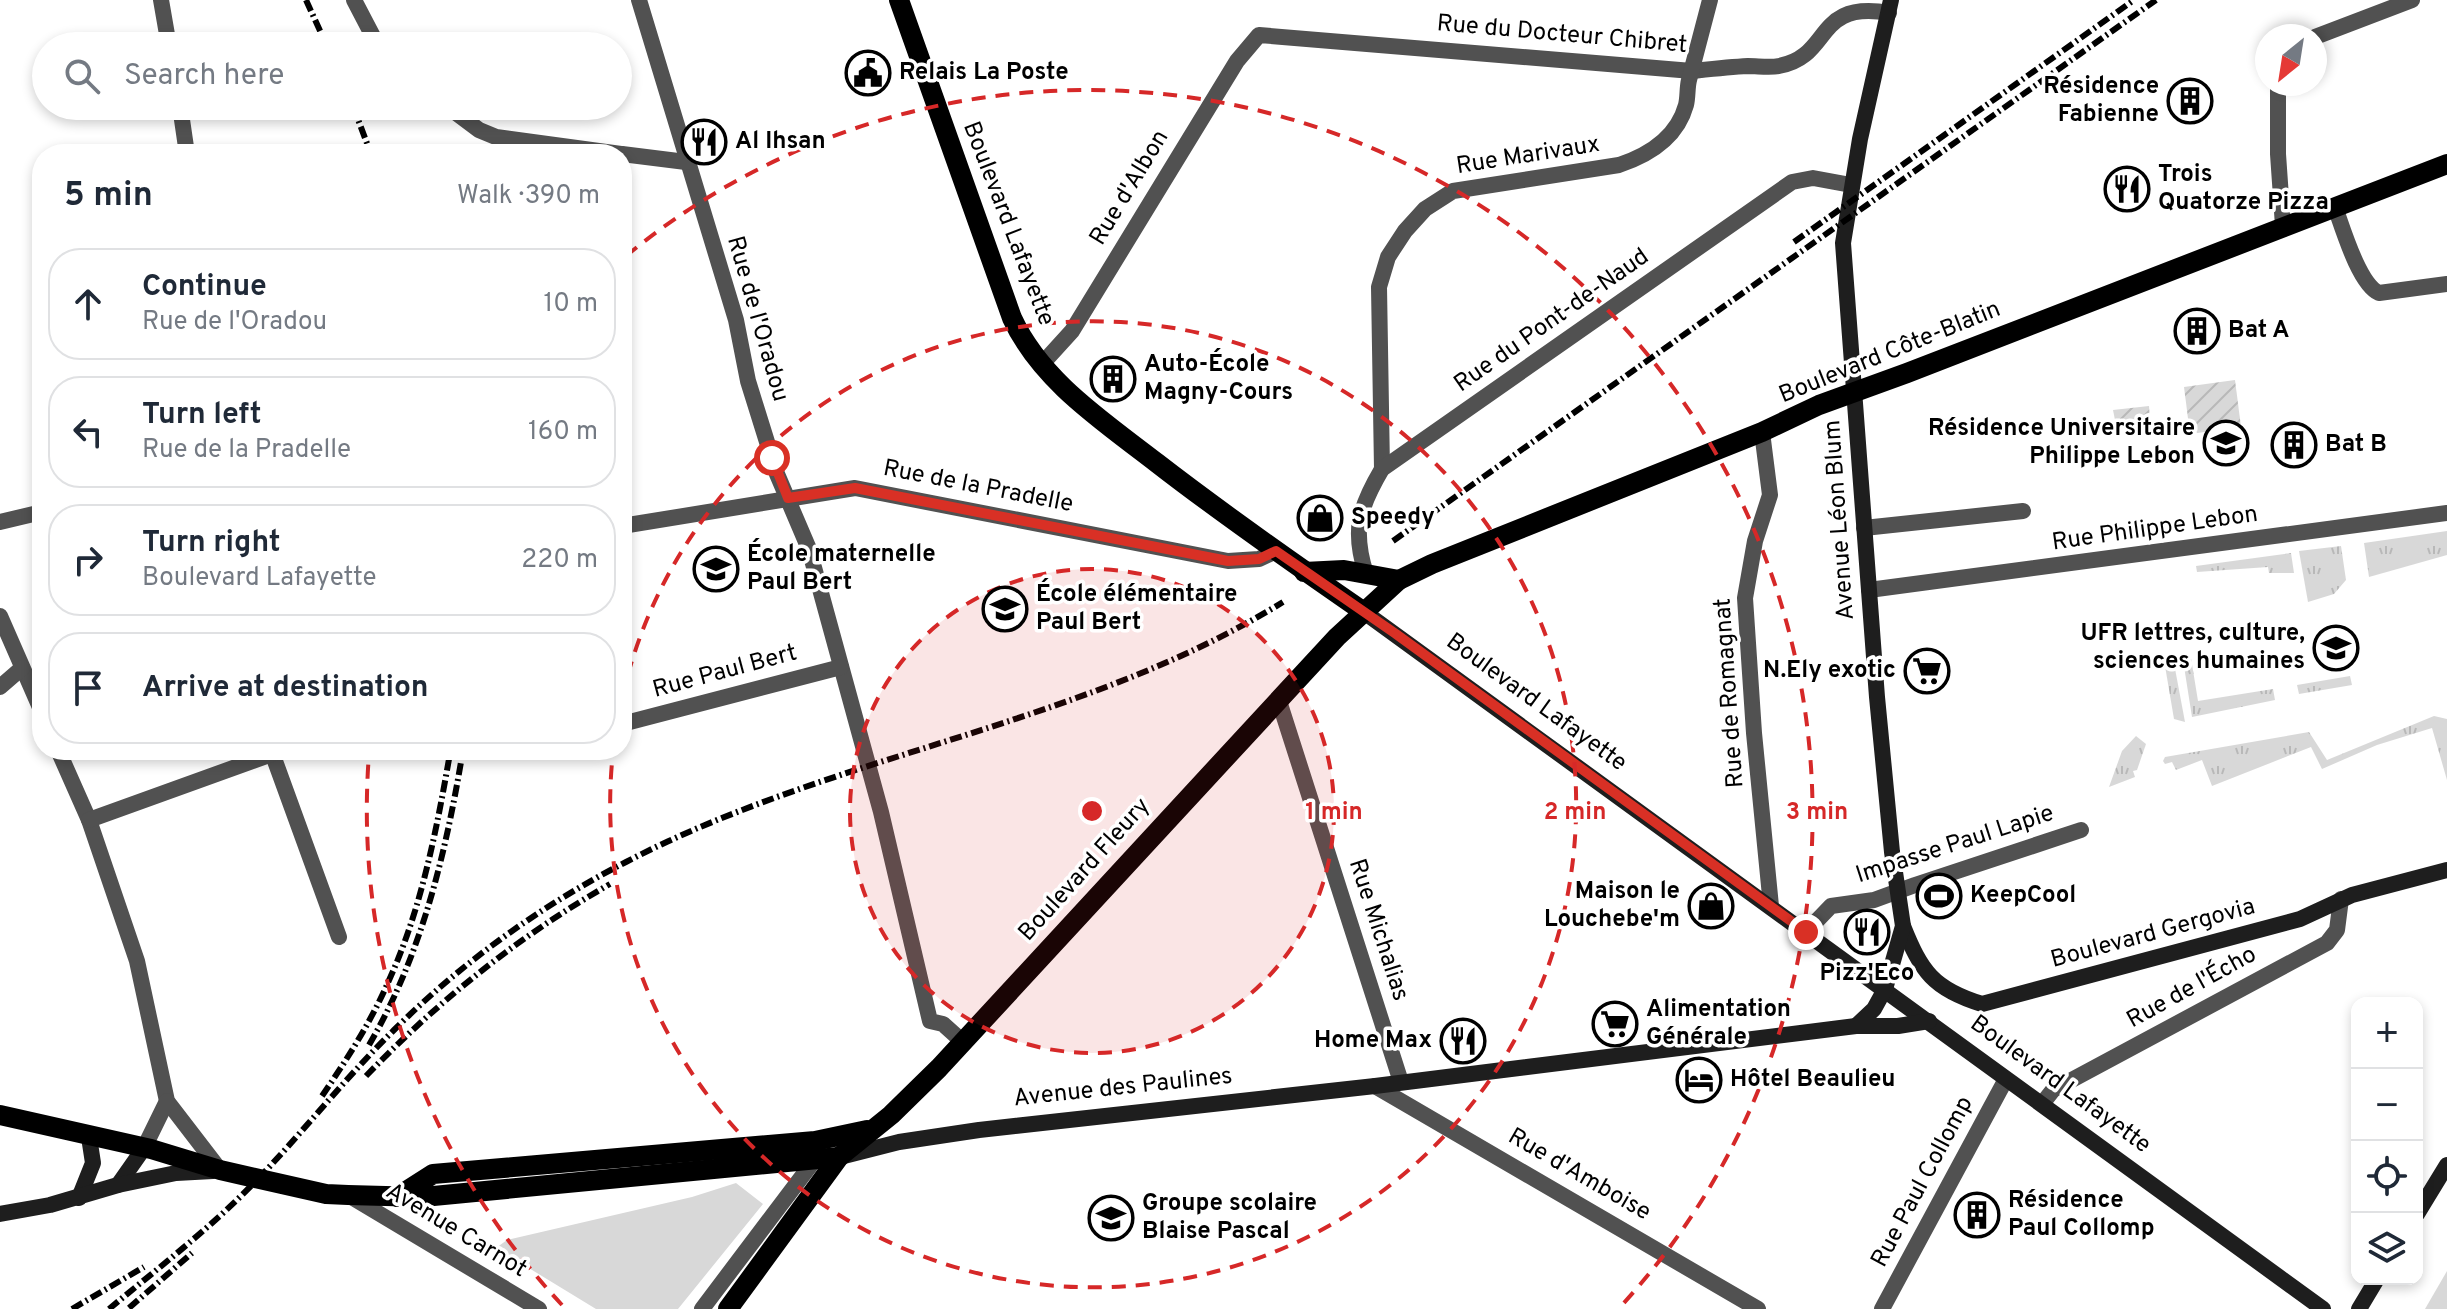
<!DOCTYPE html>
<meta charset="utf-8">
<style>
body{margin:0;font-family:Overpass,sans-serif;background:#f6f6f7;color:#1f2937}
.controls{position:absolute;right:24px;bottom:24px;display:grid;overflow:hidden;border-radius:16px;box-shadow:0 4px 12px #0003}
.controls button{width:72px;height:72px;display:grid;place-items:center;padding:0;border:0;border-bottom:2px solid #e0e1e3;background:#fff;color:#1f2937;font:40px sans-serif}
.compass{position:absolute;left:2255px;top:24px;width:72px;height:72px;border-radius:50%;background:#fff;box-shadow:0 4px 12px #0003;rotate:210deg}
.stop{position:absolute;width:24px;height:24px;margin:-18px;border:6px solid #d93025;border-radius:50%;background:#fff}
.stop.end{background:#d93025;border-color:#fff;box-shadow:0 2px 8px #0008}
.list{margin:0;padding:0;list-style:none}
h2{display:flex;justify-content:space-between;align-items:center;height:104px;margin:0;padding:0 32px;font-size:34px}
h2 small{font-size:26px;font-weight:400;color:#747a83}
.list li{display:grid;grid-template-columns:52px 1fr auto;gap:24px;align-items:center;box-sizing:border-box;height:112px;margin:0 16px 16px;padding:0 16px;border:2px solid #e0e1e3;border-radius:32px}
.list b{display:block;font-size:30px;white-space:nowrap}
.list p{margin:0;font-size:26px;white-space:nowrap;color:#747a83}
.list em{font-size:26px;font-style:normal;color:#747a83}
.icon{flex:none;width:44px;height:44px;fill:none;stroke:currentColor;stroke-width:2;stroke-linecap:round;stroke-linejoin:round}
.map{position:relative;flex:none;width:2447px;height:1309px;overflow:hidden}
.search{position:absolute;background:#fff;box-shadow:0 4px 12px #0003;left:32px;top:32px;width:600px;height:88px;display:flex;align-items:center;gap:20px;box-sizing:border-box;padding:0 28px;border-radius:44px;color:#747a83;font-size:30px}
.panel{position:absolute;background:#fff;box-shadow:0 4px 12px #0003;left:32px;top:144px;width:600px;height:616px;border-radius:32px}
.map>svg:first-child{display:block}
.grass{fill:url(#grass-tufts)}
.park{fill:#d8d8d8}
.garden{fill:url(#garden-furrows)}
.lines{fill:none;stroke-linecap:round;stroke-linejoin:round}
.street{stroke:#515151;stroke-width:16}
.secondary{stroke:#1e1e1e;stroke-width:16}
.primary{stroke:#000;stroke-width:20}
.rail{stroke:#000;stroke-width:6;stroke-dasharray:12 4 2 4;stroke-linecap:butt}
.route{stroke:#d93025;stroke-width:10}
.ring{fill:none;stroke:#d62828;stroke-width:4;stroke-dasharray:14 10}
.labels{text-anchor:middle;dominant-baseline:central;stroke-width:7;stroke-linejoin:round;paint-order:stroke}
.street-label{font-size:24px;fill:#000;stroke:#fff}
.poi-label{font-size:24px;font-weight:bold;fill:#000;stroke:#fff;text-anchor:start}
.centre{fill:#d62828;stroke:#fff;stroke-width:4}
.ring-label{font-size:24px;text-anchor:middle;font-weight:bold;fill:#d62828;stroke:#fff;stroke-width:7;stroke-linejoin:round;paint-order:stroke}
</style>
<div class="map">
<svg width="2447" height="1309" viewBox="0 0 2447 1309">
<defs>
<pattern id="grass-tufts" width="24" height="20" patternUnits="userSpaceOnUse" patternTransform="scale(2)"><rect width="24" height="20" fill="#d8d8d8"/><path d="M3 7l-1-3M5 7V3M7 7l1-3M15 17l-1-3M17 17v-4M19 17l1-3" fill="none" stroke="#b8b8b8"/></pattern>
<pattern id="garden-furrows" width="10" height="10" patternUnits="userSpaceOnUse" patternTransform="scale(2)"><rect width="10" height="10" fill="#d8d8d8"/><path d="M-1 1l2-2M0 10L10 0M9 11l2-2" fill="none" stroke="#b8b8b8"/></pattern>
</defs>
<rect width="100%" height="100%" fill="#fff"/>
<g class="grass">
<path d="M2447 531V555L2369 577 2364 543Z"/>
<path d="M2341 546 2346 580 2334 594 2308 602 2299 551Z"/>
<path d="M2291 553 2294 573H2269L2268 567 2197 572 2196 566Z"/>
<path d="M2173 658 2185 722 2174 719 2164 660Z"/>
<path d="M2191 658 2198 701 2273 689 2275 700 2192 717 2183 660Z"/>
<path d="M2350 676 2352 685 2299 694 2297 685Z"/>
<path d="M2434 716 2447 719V780L2432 728 2377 745 2322 769 2311 747 2212 786 2202 760 2176 770 2172 762 2165 764 2163 761 2165 757 2309 732 2327 760Z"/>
<path d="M2136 736 2146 744 2137 770 2133 771 2135 777 2109 787 2122 751Z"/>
</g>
<g class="park">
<path d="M736 1183 763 1204 678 1309H596L496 1248 507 1240 692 1197Z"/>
<path d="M2447 1271V1309H2425Z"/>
</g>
<g class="garden">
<path d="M2235 380 2241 427 2190 434 2184 387Z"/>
<path d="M2149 406 2150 420 2116 425 2113 410Z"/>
</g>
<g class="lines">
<g class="street">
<path d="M161 0 169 46"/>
<path d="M354 0 378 46"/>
<path d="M639 0 736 320 748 381 777 474 809 549 881 812 930 1021 943 1024 963 1042"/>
<path d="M2315 37 2412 0"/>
<path d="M2278 84V154L2283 226"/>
<path d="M180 106 187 154"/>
<path d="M447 106 479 130 496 137 621 154"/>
<path d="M622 154 686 162"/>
<path d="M2335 207C2343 229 2359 284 2379 293L2447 284"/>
<path d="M1042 364 1072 331 1237 61 1259 35 1692 71C1711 69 1729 67 1748 66 1758 66 1770 68 1779 66 1833 56 1813 0 1889 13"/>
<path d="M1762 432 1770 495 1755 541 1745 598 1754 733 1771 906"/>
<path d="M1382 469 1379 287 1388 257 1405 231 1425 209 1453 191 1619 165C1649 155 1677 138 1686 105 1688 97 1687 88 1689 80 1696 53 1703 27 1710 0"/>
<path d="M0 522 42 512"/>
<path d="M622 526 855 488 1228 561 1259 559 1276 551"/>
<path d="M1864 528 2023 511"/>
<path d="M1366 574C1352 530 1359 508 1382 469L1792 182 1813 178 1851 185"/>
<path d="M1869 590 2447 513"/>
<path d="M0 616 42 712"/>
<path d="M0 687 22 668"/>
<path d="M1279 701 1401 1082"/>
<path d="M622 724 841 667"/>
<path d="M58 750 89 820 137 961 167 1101 220 1170"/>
<path d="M271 750 339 937"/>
<path d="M515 752 522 750"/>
<path d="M89 820 272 754"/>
<path d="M1806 932 1831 906 1874 900 1915 885 2081 830"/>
<path d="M1375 1086 1758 1309"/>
<path d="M2042 1104 2053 1090 2327 943 2337 930 2341 899"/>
<path d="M144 1148 167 1101"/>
<path d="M348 1195 539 1309"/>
<path d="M702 1309 819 1154"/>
<path d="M1882 1309 2006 1079"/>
</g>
<g class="secondary">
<path d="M1364 612 2323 1309"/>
<path d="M1903 926C1921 971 1933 989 1982 1004L2300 919 2352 895 2447 870"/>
<path d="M1856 1026 1874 1009 1885 989 1903 926 1892 852 1877 697 1843 243 1860 139 1891 0"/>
<path d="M844 1156 899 1142 979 1130 1375 1086 1856 1026H1898L1929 1021"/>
<path d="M118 1185 144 1148"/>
<path d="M79 1198 93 1163 89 1137"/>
<path d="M0 1214 50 1205 118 1185 176 1173 213 1171"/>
<path d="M2417 1214 2447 1165"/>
<path d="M2359 1309 2377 1279"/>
</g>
<g class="primary">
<path d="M899 0 1012 318C1041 381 1103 421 1157 463 1224 515 1293 563 1364 612"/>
<path d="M1304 572 1344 570 1399 580"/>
<path d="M0 1115 151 1149 220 1170 326 1194 348 1195 423 1197 839 1157"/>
<path d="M397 1197 433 1174 815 1141 867 1130"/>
<path d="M728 1309 839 1157 891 1115 939 1068 1337 637 1399 580 1432 564 1762 432 1819 405 1907 373 2447 164"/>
</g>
<g class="rail">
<path d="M306 0 327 46"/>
<path d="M353 106 371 154"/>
<path d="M1794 242 2134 0"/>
<path d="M1393 541 2156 0"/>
<path d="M369 1045C422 954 446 853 463 750"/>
<path d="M366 1076C438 1001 519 936 610 884"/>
<path d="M322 1096C348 1058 372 1020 390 978 421 909 436 833 449 759"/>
<path d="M129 1308 192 1253"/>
<path d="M72 1309 144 1267"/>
<path d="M109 1309C157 1269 208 1230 252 1185 301 1135 344 1079 394 1030 461 963 542 905 626 862 835 753 1082 726 1283 602"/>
</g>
</g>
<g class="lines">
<path class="route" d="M772 458 788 498 855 488 1228 561 1259 559 1276 551 1396 634 1806 932"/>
</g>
<circle cx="1092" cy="811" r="242" fill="#d62828" fill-opacity=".12"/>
<g class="ring">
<circle cx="1092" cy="811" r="242"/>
<path d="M622 698A483 483 0 1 1 613 752"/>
<path d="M562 1305A725 725 0 0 1 369 754M626 256A725 725 0 0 1 1622 1305"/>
</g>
<defs>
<g id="civic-ring" transform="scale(2.3)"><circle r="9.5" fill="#fff" stroke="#000" stroke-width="1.5"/><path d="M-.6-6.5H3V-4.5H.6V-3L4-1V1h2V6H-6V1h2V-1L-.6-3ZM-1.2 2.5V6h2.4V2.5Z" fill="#000"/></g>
<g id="building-ring" transform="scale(2.3)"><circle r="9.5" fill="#fff" stroke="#000" stroke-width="1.5"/><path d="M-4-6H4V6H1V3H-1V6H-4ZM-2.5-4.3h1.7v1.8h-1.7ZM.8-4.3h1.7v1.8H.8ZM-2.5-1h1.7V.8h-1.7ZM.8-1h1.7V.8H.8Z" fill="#000"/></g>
<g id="restaurant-ring" transform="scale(2.3)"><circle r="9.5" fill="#fff" stroke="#000" stroke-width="1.5"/><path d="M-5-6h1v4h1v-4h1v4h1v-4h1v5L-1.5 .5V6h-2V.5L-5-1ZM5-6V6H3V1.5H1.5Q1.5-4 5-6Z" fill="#000"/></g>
<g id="university-ring" transform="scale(2.3)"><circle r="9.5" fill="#fff" stroke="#000" stroke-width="1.5"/><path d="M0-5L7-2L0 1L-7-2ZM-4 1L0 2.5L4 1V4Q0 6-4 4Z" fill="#000"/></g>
<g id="shop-ring" transform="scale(2.3)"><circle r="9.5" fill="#fff" stroke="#000" stroke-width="1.5"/><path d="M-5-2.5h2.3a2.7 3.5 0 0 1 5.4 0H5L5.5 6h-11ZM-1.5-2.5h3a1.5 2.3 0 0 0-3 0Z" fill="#000"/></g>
<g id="school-ring" transform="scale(2.3)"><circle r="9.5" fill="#fff" stroke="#000" stroke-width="1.5"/><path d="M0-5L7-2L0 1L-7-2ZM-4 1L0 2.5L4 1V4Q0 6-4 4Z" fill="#000"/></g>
<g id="supermarket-ring" transform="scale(2.3)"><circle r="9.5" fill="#fff" stroke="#000" stroke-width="1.5"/><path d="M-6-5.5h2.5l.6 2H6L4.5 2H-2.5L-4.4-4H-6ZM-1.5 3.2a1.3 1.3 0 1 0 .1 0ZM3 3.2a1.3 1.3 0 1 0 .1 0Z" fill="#000"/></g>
<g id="stadium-ring" transform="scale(2.3)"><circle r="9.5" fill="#fff" stroke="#000" stroke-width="1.5"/><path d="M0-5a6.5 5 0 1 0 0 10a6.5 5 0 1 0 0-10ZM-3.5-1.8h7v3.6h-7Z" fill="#000"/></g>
<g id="hotel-ring" transform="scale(2.3)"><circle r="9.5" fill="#fff" stroke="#000" stroke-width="1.5"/><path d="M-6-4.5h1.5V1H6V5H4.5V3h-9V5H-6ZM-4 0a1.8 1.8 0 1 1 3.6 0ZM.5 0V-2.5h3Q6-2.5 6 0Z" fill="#000"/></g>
</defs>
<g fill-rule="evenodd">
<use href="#civic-ring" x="868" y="73"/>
<use href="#building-ring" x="2190" y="101"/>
<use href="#restaurant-ring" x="704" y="142"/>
<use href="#restaurant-ring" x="2127" y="189"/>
<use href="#building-ring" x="2197" y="331"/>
<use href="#building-ring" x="1113" y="379"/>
<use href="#university-ring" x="2226" y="443"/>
<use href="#building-ring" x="2294" y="445"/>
<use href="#shop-ring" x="1320" y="518"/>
<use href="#school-ring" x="716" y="569"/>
<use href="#school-ring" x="1005" y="609"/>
<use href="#university-ring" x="2336" y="648"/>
<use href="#supermarket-ring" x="1927" y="671"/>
<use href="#stadium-ring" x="1939" y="896"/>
<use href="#shop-ring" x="1711" y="906"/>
<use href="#restaurant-ring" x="1867" y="932"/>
<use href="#supermarket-ring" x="1615" y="1024"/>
<use href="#restaurant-ring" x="1463" y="1041"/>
<use href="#hotel-ring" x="1699" y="1080"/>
<use href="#building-ring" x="1977" y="1215"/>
<use href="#school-ring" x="1111" y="1218"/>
</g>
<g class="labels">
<g class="street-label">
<text transform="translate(1562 35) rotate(5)">Rue du Docteur Chibret</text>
<text transform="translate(1528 156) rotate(-9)">Rue Marivaux</text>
<text transform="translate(1130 188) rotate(-59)">Rue d'Albon</text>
<text transform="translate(1008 224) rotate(69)">Boulevard Lafayette</text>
<text transform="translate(757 319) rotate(74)">Rue de l'Oradou</text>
<text transform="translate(1552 321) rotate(-35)">Rue du Pont-de-Naud</text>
<text transform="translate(1890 353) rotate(-22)">Boulevard Côte-Blatin</text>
<text transform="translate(978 487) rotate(11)">Rue de la Pradelle</text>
<text transform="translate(1840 520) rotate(-94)">Avenue Léon Blum</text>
<text transform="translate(2155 529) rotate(-8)">Rue Philippe Lebon</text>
<text transform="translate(725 672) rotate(-15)">Rue Paul Bert</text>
<text transform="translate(1730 693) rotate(-94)">Rue de Romagnat</text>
<text transform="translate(1536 703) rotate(36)">Boulevard Lafayette</text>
<text transform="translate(1955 845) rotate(-18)">Impasse Paul Lapie</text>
<text transform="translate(1085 870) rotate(-48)">Boulevard Fleury</text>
<text transform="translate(1378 930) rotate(72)">Rue Michalias</text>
<text transform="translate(2153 934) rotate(-15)">Boulevard Gergovia</text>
<text transform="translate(2192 988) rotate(-29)">Rue de l'Écho</text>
<text transform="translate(2060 1085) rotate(36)">Boulevard Lafayette</text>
<text transform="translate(1123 1088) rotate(-6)">Avenue des Paulines</text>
<text transform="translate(1579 1175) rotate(30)">Rue d'Amboise</text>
<text transform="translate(1923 1182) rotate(-62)">Rue Paul Collomp</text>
<text transform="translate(456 1231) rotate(31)">Avenue Carnot</text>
</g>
<g class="poi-label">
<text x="899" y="73">Relais La Poste</text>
<text x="2159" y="87" text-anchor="end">Résidence<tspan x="2159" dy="28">Fabienne</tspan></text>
<text x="735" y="142">Al Ihsan</text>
<text x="2158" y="175">Trois<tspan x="2158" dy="28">Quatorze Pizza</tspan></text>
<text x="2228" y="331">Bat A</text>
<text x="1144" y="365">Auto-École<tspan x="1144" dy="28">Magny-Cours</tspan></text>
<text x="2195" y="429" text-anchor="end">Résidence Universitaire<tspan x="2195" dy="28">Philippe Lebon</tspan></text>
<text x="2325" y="445">Bat B</text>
<text x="1351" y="518">Speedy</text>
<text x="747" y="555">École maternelle<tspan x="747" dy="28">Paul Bert</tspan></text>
<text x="1036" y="595">École élémentaire<tspan x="1036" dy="28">Paul Bert</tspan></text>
<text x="2305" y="634" text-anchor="end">UFR lettres, culture,<tspan x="2305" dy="28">sciences humaines</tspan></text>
<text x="1896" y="671" text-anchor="end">N.Ely exotic</text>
<text x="1680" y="892" text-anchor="end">Maison le<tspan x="1680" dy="28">Louchebe'm</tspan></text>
<text x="1970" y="896">KeepCool</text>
<text x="1867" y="974" text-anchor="middle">Pizz'Eco</text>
<text x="1646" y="1010">Alimentation<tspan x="1646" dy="28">Générale</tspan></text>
<text x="1432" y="1041" text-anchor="end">Home Max</text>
<text x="1730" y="1080">Hôtel Beaulieu</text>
<text x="2008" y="1201">Résidence<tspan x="2008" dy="28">Paul Collomp</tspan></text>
<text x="1142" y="1204">Groupe scolaire<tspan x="1142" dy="28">Blaise Pascal</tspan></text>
</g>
</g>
<circle cx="1092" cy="811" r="12" class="centre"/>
<g class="ring-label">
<text x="1334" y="819">1 min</text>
<text x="1575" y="819">2 min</text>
<text x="1817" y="819">3 min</text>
</g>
</svg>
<div class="controls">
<button>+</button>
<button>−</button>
<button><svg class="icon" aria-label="locate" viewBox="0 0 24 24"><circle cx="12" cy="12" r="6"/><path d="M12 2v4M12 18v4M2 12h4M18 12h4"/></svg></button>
<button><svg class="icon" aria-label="layers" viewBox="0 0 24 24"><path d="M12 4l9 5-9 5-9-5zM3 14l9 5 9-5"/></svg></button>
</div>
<svg class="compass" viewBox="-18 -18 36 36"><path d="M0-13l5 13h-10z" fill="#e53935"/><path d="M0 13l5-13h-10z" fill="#747a83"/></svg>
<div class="stop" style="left:772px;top:458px"></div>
<div class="stop end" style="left:1806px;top:932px"></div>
<div class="search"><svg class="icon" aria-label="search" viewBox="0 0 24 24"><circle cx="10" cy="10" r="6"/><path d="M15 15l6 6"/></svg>Search here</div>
<section class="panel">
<h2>5 min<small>Walk · 390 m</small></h2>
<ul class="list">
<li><svg class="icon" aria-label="ahead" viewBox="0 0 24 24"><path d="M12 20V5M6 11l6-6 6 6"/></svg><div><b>Continue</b><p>Rue de l'Oradou</p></div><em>10 m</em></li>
<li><svg class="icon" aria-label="left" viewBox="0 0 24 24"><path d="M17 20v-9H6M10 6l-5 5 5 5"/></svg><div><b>Turn left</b><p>Rue de la Pradelle</p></div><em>160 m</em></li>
<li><svg class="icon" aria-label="right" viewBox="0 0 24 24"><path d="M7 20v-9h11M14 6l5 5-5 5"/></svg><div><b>Turn right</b><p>Boulevard Lafayette</p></div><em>220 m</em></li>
<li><svg class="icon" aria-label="arrive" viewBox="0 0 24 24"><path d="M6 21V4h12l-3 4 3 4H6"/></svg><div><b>Arrive at destination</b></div></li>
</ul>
</section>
</div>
